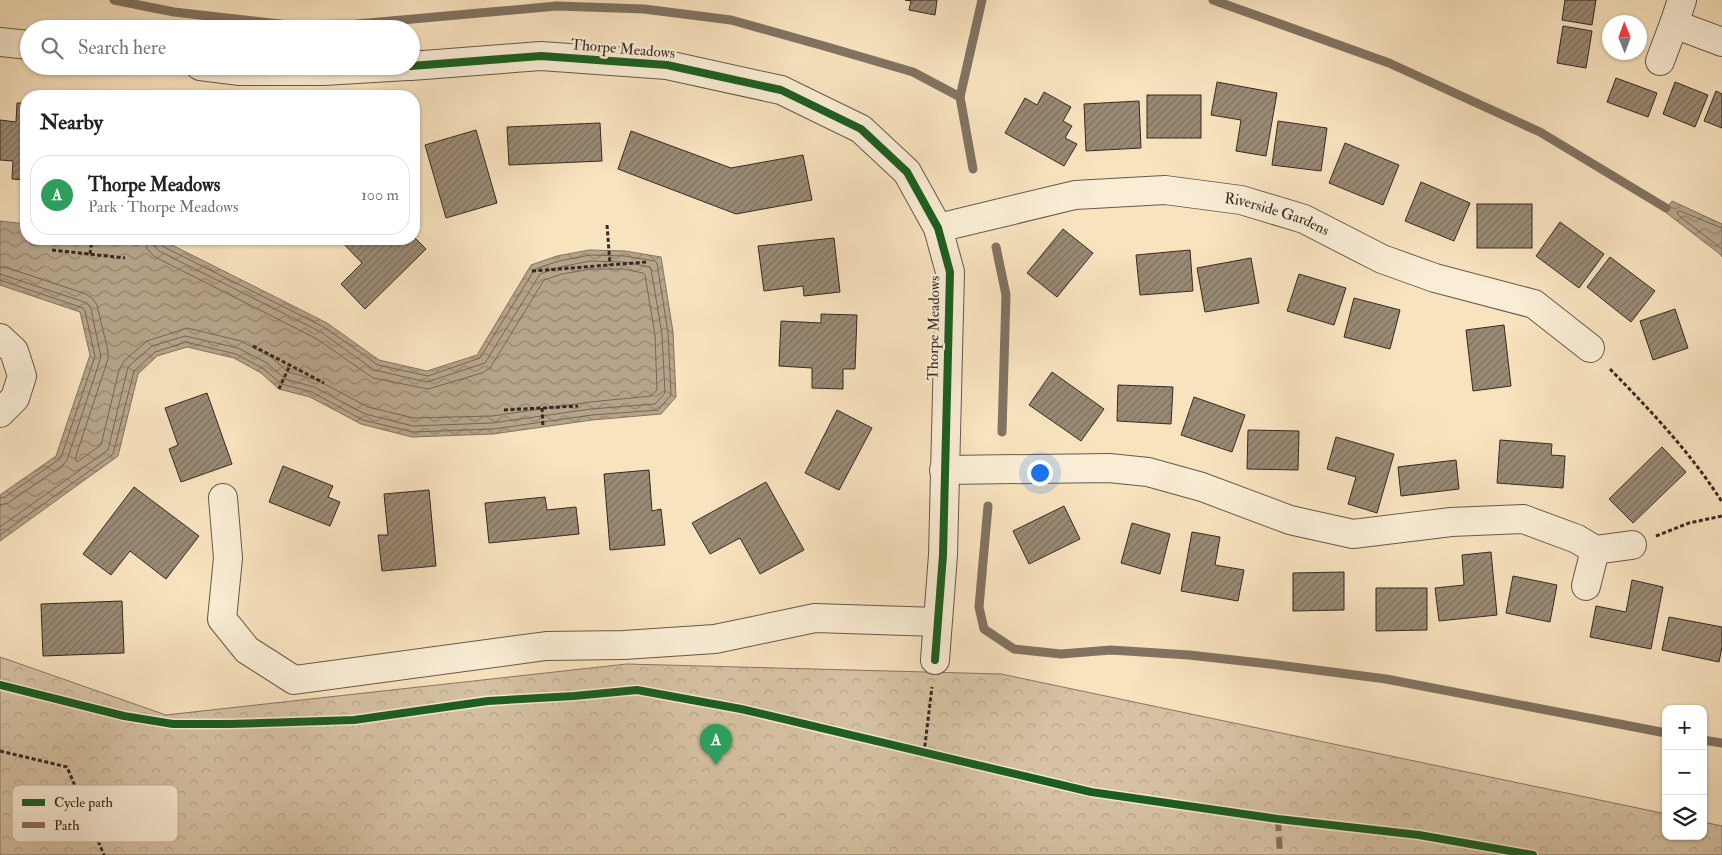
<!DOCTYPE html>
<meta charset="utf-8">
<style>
body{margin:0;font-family:"IM FELL Double Pica",serif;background:#f2f2f2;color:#222}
.controls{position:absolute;right:15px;bottom:15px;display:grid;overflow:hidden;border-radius:10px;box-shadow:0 1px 4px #0004}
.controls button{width:45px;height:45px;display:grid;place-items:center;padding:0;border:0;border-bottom:1px solid #e0e0e0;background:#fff;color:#222;font:25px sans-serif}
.compass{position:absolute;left:1602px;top:15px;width:45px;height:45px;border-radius:50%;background:#fff;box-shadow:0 1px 4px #0004;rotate:359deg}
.you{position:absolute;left:1039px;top:472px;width:18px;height:18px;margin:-12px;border:4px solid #fff;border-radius:50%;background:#1a73e8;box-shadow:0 0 0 8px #1a73e833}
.badge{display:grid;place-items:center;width:32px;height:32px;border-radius:50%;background:#d93025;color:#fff;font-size:16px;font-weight:700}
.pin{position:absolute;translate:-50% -41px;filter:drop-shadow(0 1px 2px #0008)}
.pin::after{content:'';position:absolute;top:26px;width:18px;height:15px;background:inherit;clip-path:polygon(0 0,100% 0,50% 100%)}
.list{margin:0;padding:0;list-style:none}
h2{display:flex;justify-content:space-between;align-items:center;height:65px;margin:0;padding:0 20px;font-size:21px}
h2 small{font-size:16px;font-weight:400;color:#767676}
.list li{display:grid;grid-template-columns:32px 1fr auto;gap:15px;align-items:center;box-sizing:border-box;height:80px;margin:0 10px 10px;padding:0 10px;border:1px solid #e0e0e0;border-radius:20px}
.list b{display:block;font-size:19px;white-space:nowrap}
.list p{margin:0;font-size:16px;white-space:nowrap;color:#767676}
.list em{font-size:16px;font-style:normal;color:#767676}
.icon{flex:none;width:28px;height:28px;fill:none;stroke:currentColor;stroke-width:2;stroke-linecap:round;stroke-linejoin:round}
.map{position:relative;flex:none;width:1722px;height:855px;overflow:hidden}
.search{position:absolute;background:#fff;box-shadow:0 1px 4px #0004;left:20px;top:20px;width:400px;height:55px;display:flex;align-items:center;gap:12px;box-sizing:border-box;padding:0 18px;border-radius:28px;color:#767676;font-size:19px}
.panel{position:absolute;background:#fff;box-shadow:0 1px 4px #0004;left:20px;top:90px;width:400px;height:155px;border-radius:20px}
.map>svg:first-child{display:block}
.park{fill:url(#park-crowns);stroke:#867664}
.water{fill:url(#water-waves);stroke:#827361}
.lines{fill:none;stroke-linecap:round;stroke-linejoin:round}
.shore{stroke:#766656;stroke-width:1}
.stream{stroke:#827361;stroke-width:9}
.building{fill:url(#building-hatch);stroke:#352923}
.minor-casing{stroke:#66584a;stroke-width:30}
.path{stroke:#352923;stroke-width:3;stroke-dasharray:4 2.5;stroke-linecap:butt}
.minor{stroke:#faedd5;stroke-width:28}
.quiet{stroke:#8d6e63;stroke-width:6;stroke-dasharray:12 6;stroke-linecap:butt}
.cycleway-casing{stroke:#faedd5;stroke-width:11}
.cycleway{stroke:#1b5e20;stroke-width:8}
.labels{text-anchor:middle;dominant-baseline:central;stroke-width:5;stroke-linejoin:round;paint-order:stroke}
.street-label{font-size:15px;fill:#352923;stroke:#faedd5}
.key{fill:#faedd5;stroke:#bfb2a0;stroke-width:1}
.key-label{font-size:14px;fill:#352923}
</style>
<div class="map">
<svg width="1722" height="855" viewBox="0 0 1722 855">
<defs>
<pattern id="park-crowns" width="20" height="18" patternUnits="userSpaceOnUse" patternTransform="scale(1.25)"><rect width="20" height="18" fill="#d7c3a4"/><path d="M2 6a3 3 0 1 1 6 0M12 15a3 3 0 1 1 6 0" fill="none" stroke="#b9a88d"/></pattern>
<pattern id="water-waves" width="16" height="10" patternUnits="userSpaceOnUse" patternTransform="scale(1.25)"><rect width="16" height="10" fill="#b6a48a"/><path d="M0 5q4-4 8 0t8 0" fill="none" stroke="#958670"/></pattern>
<pattern id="building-hatch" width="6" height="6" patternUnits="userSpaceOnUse" patternTransform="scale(1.25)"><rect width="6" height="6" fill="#9a8a74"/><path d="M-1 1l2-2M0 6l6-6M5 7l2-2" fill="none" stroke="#7e715f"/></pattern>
</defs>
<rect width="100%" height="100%" fill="#f8e3bf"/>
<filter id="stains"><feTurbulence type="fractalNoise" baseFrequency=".004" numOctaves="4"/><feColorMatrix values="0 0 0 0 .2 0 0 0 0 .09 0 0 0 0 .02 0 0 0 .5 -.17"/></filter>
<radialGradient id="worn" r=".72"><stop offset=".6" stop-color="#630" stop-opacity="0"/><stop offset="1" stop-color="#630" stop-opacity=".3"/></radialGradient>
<path class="park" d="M0 657 166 715 627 664 1001 674 1666 814V836H1703V822L1722 826V855H0Z"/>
<g class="water">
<path d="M1672 201 1722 224V257L1721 255 1664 211Z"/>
<path d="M0 221 26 224V239H160L327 323 379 360 427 371 477 355 531 265 557 256 589 250 625 251 661 257 673 332 676 397 661 414 592 420 493 434 412 437 361 424 310 397 279 389 261 373 234 358 187 347 157 356 138 374 118 456 0 541V495L56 456 90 355 80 312 0 285Z"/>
</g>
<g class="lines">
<g class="shore">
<path d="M1722 228 1680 211 1677 212 1678 215 1722 249"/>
<path d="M0 267 8 268 86 294 93 299 97 305 108 351V359L75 459 77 462 101 445 119 370 125 360 147 341 187 328 241 341 271 357 288 372 317 380 368 407 414 418 492 416 590 402 651 396 657 390 655 335 645 275 643 273 623 269H591L562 274 544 280 490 368 482 373 428 389 373 378 317 339 155 257 147 249 145 239"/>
<path d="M0 274 87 303 91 309 101 357 67 460 63 465 8 503 0 505"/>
<path d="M0 280 83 308 85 311 95 356 61 458 5 497 0 498"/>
<path d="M0 527 108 450 128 367 152 346 185 336 238 348 267 363 285 379 314 387 365 414 413 426 492 423 591 409 655 404 665 393 662 334 651 269 650 267 624 262 590 261 560 267 540 274 485 363 427 382 374 370 321 332 159 251 154 246 153 239"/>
<path d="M0 535 113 454 134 371 155 352 186 342 236 354 264 369 281 384 312 392 363 420 413 432 493 429 592 415 658 410 671 395 668 333 657 263 655 261 624 256 590 255 559 261 535 269 480 358 428 376 378 365 324 327 162 246 159 243V239"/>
</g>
<g class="stream">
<path d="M114 0 174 12 288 25 357 24 557 6 644 9 731 20 824 46 913 72 960 97 973 169"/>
<path d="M1213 0 1389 63 1540 132 1666 208"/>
<path d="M960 97 982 0"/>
<path d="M996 247 1006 295 1002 432"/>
<path d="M988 506 979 607 984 629 1014 649 1061 654 1111 650 1189 655 1270 664 1386 679 1666 733"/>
<path d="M1703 740 1722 743"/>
</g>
</g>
<g class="building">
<path d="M905 0H937L935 15 909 10 911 1Z"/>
<path d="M1565 0H1596L1592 25 1562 20Z"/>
<path d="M1563 26 1592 31 1586 68 1557 63Z"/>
<path d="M1616 78 1657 93 1648 117 1607 102Z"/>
<path d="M1217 82 1277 93 1266 156 1236 151 1241 120 1211 115Z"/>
<path d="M1675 82 1708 95 1695 127 1663 114Z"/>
<path d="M1716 91 1722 94V128L1704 121Z"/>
<path d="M1044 92 1071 107 1063 121 1072 126 1065 138 1077 144 1064 166 1005 133 1025 98 1037 105Z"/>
<rect x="1147" y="95" width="54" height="43"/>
<path d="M1139 101 1141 148 1086 151 1084 104Z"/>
<path d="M17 103H26V180L12 179 13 161 0 160V120L16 122Z"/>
<path d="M1278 121 1327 128 1321 171 1272 165Z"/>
<path d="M600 123 602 161 509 165 507 127Z"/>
<path d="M476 130 497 203 446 218 425 145Z"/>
<path d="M631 131 731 168 803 155 812 200 736 214 618 169Z"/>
<path d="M1345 143 1399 165 1383 205 1329 183Z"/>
<path d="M1421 182 1470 203 1454 241 1405 221Z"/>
<rect x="1477" y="204" width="55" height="44"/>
<path d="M1560 222 1604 254 1579 288 1536 256Z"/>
<path d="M1063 229 1093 253 1057 297 1027 273Z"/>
<path d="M414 237 426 249 365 309 341 284 362 263 339 239H414Z"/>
<path d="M834 238 840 292 804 296 803 286 764 291 758 246Z"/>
<path d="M1190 250 1193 291 1140 295 1136 255Z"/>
<path d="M1610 257 1655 291 1631 322 1587 287Z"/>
<path d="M1251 258 1259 303 1205 312 1197 268Z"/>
<path d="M1299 274 1346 288 1334 325 1287 311Z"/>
<path d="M1354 298 1400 310 1390 349 1344 337Z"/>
<path d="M1675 309 1688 348 1653 360 1640 321Z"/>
<path d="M821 314 857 315 855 369H843V389L812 388V368L779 366 781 321 821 323Z"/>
<path d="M1504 325 1511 386 1473 391 1466 330Z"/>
<path d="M1052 372 1104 409 1081 441 1029 405Z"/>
<path d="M1118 385 1173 387 1171 424 1117 421Z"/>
<path d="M207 393 232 464 181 482 169 449 178 445 165 408Z"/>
<path d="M1194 397 1245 415 1232 452 1181 435Z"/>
<path d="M837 410 872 428 839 490 805 473Z"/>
<path d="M1248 430 1299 431 1298 470 1247 469Z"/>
<path d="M1336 437 1394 454 1377 513 1348 504 1356 477 1327 469Z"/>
<path d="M1500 440 1552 444 1551 455 1565 456 1563 488 1497 483Z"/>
<path d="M1662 447 1686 472 1633 523 1609 499Z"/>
<path d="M1456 460 1459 489 1401 496 1398 467Z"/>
<path d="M283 466 333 486 328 497 340 502 330 526 269 502Z"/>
<path d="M649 470 652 511 661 509 665 545 610 550 604 474Z"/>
<path d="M766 482 804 550 760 574 740 538 710 554 692 523Z"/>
<path d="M134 487 199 536 166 579 130 551 111 575 83 554Z"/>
<path d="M429 490 436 566 382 571 378 535H388L384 494Z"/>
<path d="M545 497 547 510 576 507 579 534 489 543 485 503Z"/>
<path d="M1064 506 1080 539 1029 564 1013 531Z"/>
<path d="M1132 523 1170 534 1160 574 1121 563Z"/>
<path d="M1192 532 1220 537 1215 565 1244 570 1238 601 1181 591Z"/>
<path d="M1491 552 1497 615 1439 621 1435 588 1464 585 1462 555Z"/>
<path d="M1344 572V610L1293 611V573Z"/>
<path d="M1513 576 1557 585 1550 622 1506 613Z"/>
<path d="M1632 580 1663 587 1651 649 1590 637 1596 606 1626 612Z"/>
<path d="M1376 588H1427V630L1376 631Z"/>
<path d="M122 601 124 653 43 656 41 604Z"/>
<path d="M1669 617 1722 627V647L1719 662 1662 650Z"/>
</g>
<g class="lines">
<g class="minor-casing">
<g id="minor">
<path d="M1682 0 1674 24 1722 42"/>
<path d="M0 42 29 45"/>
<path d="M1660 61 1674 24"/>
<path d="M200 66 240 71H324L407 66"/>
<path d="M411 66 541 56 667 65 781 90 861 129 907 172 938 228 950 272 943 555 935 660"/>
<path id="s1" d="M938 228 1075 195 1165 190 1241 200 1304 219 1382 259 1435 278 1534 304 1590 348"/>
<path d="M0 338 14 351 22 376 15 398 0 413"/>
<path d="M944 470 1109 468 1148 472 1202 487 1290 520 1353 534 1451 522 1523 519 1577 539 1595 550 1632 545"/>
<path d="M223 498 228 558 222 619 247 650 294 680 546 646 624 645 715 639 815 618 937 622"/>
<path d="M1586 586 1595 550"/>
</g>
</g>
<g class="path">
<path d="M607 225 610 265"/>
<path d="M52 250 125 258"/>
<path d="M90 254 92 239"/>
<path d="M532 271 647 262"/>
<path d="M253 346 324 383"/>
<path d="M1610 369C1650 410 1691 453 1722 502"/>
<path d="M279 389 290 365"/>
<path d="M542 408 543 427"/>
<path d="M504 410 578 406"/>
<path d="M1656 536 1689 523 1722 516"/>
<path d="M0 751 67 767 104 855"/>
<path d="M924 753 932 687"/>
</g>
<use href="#minor" class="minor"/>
<path class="quiet" d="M1278 819 1280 855"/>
<g class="cycleway-casing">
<g id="cycleway">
<path d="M411 66 541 56 667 65 781 90 861 129 907 172 938 228 950 272 943 555 935 660"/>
<path d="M0 685 124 716 173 724H229L354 720 488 701 574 696 637 690 741 709 1091 792 1278 819 1419 835 1533 855"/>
</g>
</g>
<use href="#cycleway" class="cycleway"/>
</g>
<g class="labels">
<g class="street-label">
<text transform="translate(623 49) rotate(5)">Thorpe Meadows</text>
<text stroke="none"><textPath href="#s1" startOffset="346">Riverside Gardens</textPath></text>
<text transform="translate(934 328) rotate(-89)">Thorpe Meadows</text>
</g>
</g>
<rect x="12" y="785" width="166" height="57" rx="8" class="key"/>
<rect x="22" y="799" width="23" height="7" fill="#1b5e20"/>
<rect x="22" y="822" width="23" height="6" fill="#8d6e63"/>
<g class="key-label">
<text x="54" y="807">Cycle path</text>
<text x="54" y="830">Path</text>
</g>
<rect width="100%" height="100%" filter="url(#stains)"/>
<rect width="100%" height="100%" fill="url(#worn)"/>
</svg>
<div class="controls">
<button>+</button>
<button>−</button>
<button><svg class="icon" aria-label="layers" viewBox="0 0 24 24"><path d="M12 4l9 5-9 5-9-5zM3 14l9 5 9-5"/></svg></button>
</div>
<svg class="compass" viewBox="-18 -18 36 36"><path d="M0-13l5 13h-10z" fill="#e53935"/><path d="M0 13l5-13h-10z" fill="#767676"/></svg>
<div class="you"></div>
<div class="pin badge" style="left:716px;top:765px;background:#2e9e5b">A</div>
<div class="search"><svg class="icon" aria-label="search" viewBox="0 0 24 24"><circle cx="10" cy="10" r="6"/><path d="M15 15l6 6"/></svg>Search here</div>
<section class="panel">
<h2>Nearby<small></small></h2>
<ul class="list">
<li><span class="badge" style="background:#2e9e5b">A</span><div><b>Thorpe Meadows</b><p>Park · Thorpe Meadows</p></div><em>100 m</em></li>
</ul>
</section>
</div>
